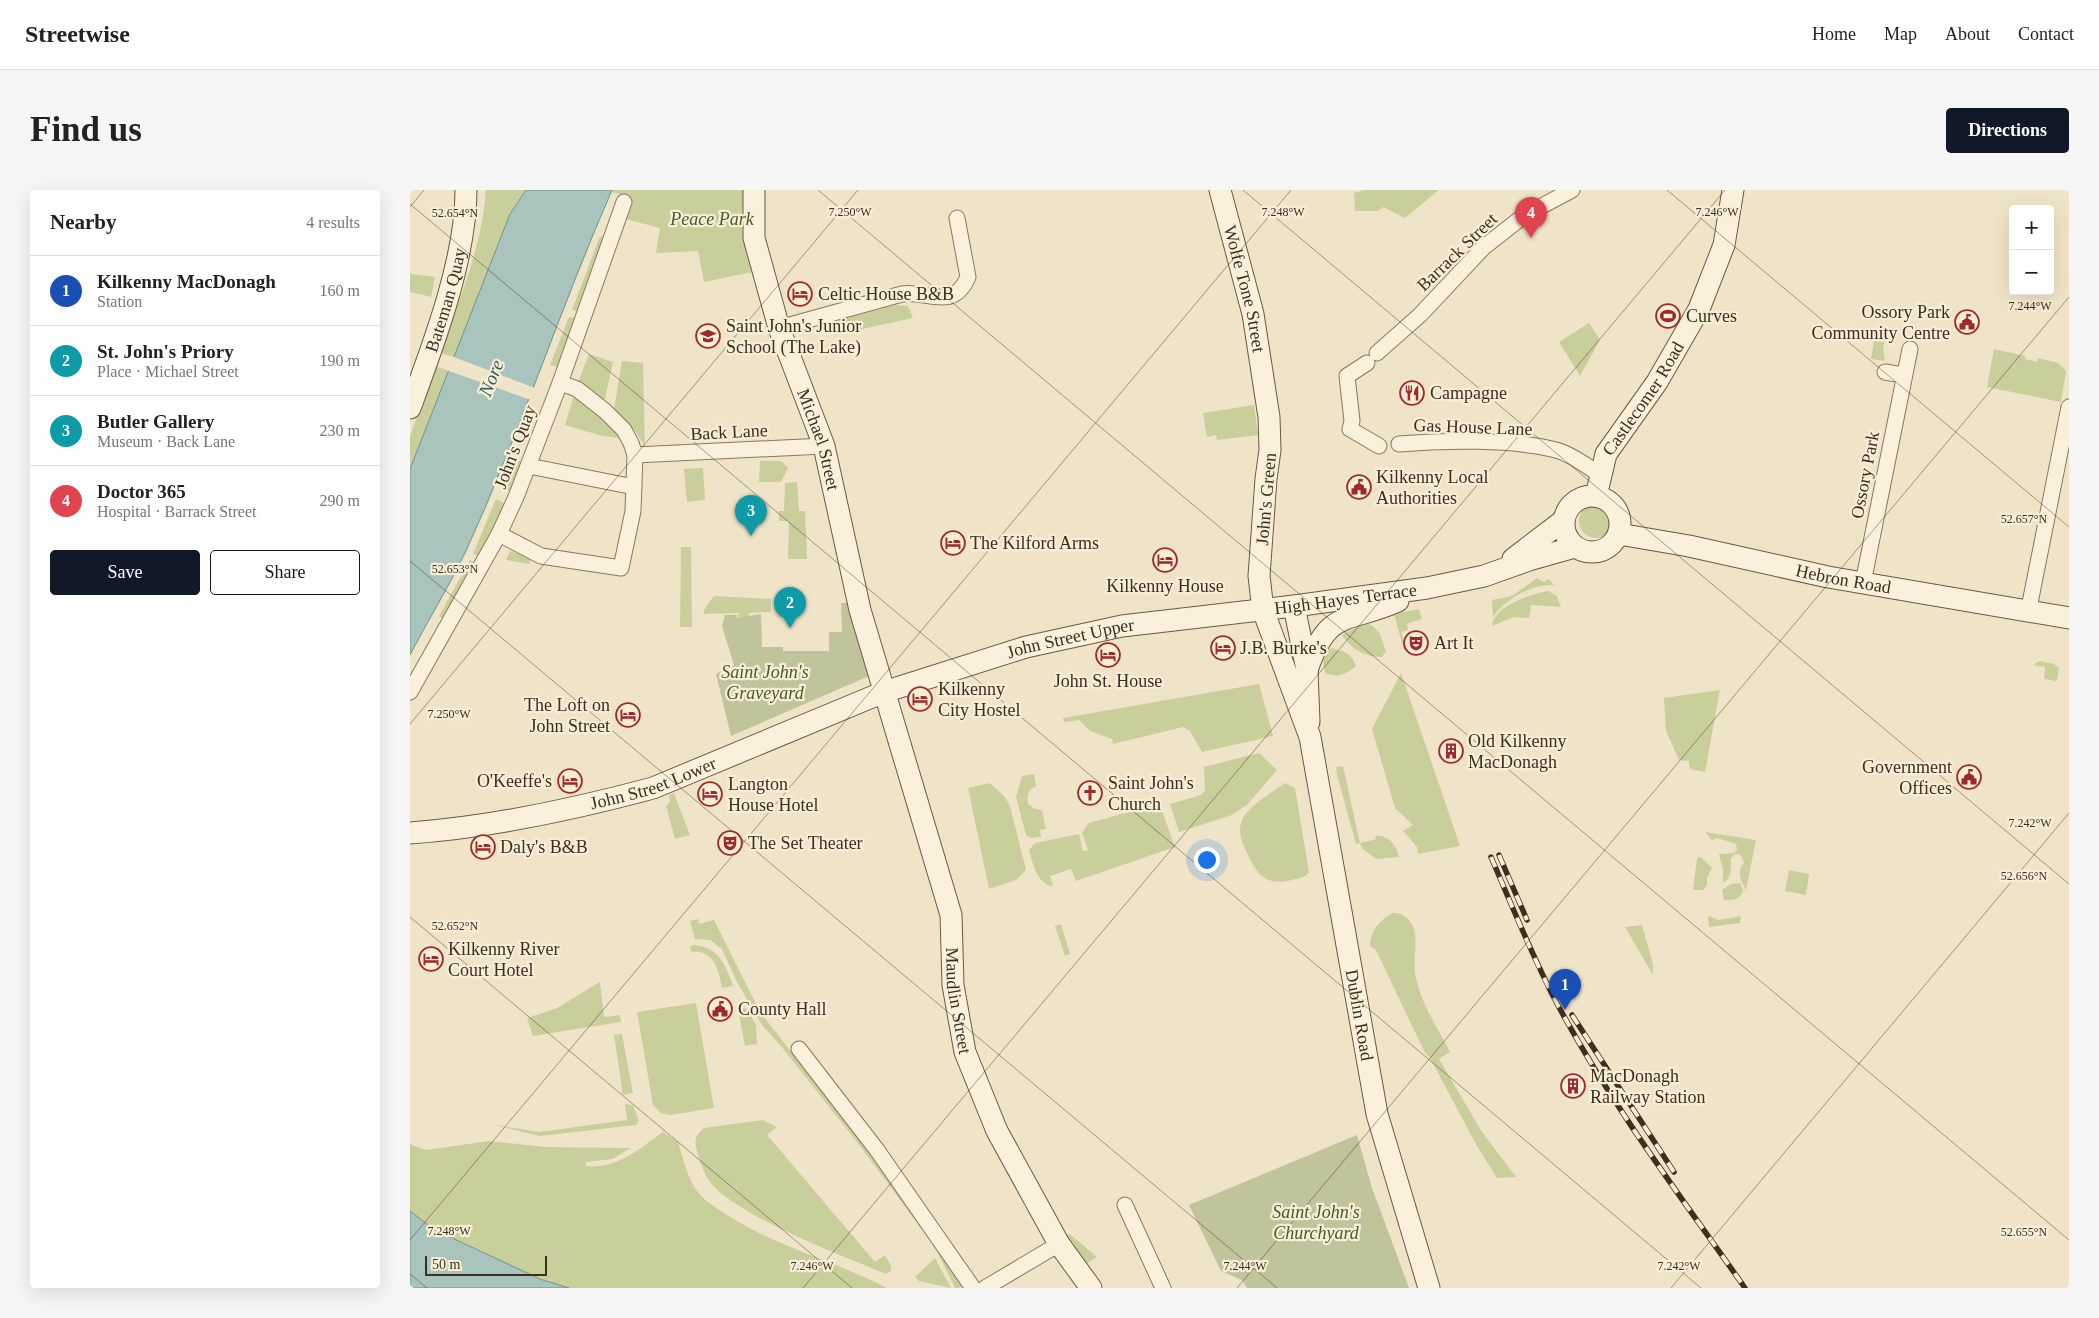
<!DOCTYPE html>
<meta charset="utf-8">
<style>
body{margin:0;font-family:"Times New Roman",serif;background:#f6f6f6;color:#222}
.controls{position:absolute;right:15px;top:15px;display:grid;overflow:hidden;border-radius:5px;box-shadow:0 5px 20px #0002}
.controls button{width:45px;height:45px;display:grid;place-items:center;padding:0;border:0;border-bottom:1px solid #e0e0e0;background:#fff;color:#222;font:25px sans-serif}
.scale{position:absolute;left:15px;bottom:12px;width:122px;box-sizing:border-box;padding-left:5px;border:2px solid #3d2e20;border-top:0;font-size:14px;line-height:18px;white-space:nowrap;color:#3d2e20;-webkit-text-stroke:4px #f7eed8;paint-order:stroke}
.you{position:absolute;left:796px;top:669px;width:18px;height:18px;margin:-12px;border:4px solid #fff;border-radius:50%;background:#1a73e8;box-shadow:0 0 0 8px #1a73e833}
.badge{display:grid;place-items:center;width:32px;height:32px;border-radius:50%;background:#111827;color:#fff;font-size:16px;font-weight:700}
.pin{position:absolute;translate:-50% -41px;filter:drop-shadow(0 1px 2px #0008)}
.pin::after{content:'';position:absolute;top:26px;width:18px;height:15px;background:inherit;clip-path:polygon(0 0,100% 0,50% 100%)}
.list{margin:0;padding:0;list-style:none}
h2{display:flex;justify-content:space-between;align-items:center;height:65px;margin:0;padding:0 20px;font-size:21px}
h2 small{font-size:16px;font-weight:400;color:#767676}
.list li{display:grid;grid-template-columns:32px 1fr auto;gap:15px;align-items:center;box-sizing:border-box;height:70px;padding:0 20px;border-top:1px solid #e0e0e0}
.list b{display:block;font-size:19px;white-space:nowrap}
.list p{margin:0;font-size:16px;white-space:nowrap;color:#767676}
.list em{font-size:16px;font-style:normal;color:#767676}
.actions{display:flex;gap:10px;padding:15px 20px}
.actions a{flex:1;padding:11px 0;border:1px solid #111827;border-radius:5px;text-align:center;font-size:18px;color:#111827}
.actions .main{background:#111827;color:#fff}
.map{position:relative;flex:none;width:1659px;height:1098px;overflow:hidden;border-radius:5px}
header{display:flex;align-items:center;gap:30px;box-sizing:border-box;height:70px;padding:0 25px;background:#fff;border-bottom:1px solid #e0e0e0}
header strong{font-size:24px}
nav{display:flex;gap:28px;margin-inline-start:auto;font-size:18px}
.intro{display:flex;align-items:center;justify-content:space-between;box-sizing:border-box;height:120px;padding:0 30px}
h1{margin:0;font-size:35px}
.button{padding:12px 22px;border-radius:5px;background:#111827;color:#fff;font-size:18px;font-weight:700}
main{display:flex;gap:30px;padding:0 30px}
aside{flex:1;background:#fff;border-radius:5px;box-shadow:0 5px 20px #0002}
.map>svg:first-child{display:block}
.green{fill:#c9cf9b}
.cemetery{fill:#bfc49a}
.water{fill:#a9c4bc;stroke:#6f938a}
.pier{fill:#f0e4c8}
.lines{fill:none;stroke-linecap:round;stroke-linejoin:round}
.street-casing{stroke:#8d765c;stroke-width:17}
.secondary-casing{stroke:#6f573f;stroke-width:23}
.street{stroke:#faf1dc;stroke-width:15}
.secondary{stroke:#faf1dc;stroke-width:21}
.rail-casing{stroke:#3d2e20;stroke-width:5.5}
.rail{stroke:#f7eed8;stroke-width:4;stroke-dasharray:11;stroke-linecap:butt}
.ticks{fill:none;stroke:#3d2e20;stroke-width:1;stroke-opacity:0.45}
.labels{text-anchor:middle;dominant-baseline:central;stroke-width:4.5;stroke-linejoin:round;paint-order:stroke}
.park-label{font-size:18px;font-style:italic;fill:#4d5a26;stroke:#f7eed8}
.street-label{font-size:18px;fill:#3d2e20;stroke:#f7eed8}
.poi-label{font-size:18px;fill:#3d2e20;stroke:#f7eed8;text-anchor:start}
.water-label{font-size:19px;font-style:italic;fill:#2f5d5a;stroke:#f7eed8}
.ticks-label{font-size:12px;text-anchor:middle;fill:#3d2e20;stroke:#f7eed8;stroke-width:4.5;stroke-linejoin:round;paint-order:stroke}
</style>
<header>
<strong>Streetwise</strong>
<nav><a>Home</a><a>Map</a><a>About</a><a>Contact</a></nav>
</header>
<div class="intro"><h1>Find us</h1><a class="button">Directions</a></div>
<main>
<aside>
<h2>Nearby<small>4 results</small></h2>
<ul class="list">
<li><span class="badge" style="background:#1a4fb4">1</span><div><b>Kilkenny MacDonagh</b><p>Station</p></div><em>160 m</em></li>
<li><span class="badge" style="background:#0f9aa8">2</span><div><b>St. John's Priory</b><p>Place · Michael Street</p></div><em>190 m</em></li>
<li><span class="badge" style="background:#0f9aa8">3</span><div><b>Butler Gallery</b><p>Museum · Back Lane</p></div><em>230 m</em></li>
<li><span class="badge" style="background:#e0444e">4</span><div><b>Doctor 365</b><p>Hospital · Barrack Street</p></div><em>290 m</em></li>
</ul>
<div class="actions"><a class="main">Save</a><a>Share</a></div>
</aside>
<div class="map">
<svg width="1659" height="1098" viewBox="0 0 1659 1098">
<rect width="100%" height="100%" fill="#f0e4c8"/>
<g class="green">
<path d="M76 0H116L100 24 44 167 33 164 31 161C50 108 72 56 76 0Z"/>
<path d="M202 0H333L334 31 342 82 294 92 288 61 246 63 250 38 216 29 223 8 202 2Z"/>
<path d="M954 0H1029L995 28 973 17 968 21H945L944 3Z"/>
<path d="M190 46 193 47 167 121 162 120Z"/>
<path d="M0 84 25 87 21 107 0 102Z"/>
<path d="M486 115 498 116 503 128 425 145 424 136 429 130Z"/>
<path d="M159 127 165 128 147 177 140 175Z"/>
<path d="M1179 133 1190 150 1170 186 1149 152Z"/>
<path d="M1464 151 1475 152 1473 156 1475 171 1461 169Z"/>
<path d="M1584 159 1615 166V169L1627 172 1628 168 1648 173 1656 181 1651 212 1577 197Z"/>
<path d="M179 164 203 172 194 213 167 195Z"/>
<path d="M212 171 233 173 235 256 226 242 204 220Z"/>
<path d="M28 177 39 181 0 279V246L24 180Z"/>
<path d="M165 202 191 223 212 249 189 245 155 235Z"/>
<path d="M844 215 848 245 807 250 806 245 797 247 793 223Z"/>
<path d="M103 270 113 272 101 302 91 298Z"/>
<path d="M350 271H371L378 278 371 292H349Z"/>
<path d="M293 278 295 310 277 312 274 279Z"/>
<path d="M387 292 389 321H395L397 369H378L379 331H369V321H374L375 293Z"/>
<path d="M86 309 96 314 69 366 63 364Z"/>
<circle cx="1186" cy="331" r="17"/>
<path d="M271 357H281L282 437H270Z"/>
<path d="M100 361 121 368 119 374 96 370Z"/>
<path d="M60 370 65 373 34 430 29 426Z"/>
<path d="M1127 388 1134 392 1139 389 1144 395C1121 394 1096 409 1083 427L1082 410 1102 406Z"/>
<path d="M1138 401 1147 406 1151 417 1121 415 1119 428 1104 427 1082 436C1084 416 1121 404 1138 401Z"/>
<path d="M304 406 361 409V422L339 423V427H328V423L294 424V420Z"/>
<path d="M1009 419 1012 429 997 434 998 440 991 442 997 460H994L984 424Z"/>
<path d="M955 433C970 437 971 447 976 461L972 467C955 467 941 459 932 445Z"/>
<path d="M922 458C934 461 942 464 946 476 935 485 928 488 915 483L913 473 916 462Z"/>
<path d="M1629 471 1644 474 1649 478 1647 491 1634 489 1635 477 1623 475Z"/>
<path d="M991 483 1050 656 1008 664 1007 657 993 641 1003 635 985 618 962 539Z"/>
<path d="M849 494 863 546 792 562 780 541 773 537 703 554 702 549 680 541 669 530 654 532 653 528Z"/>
<path d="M1310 500 1295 582 1280 579 1279 571 1269 570 1256 541 1254 508Z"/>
<path d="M849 563 867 580 837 615 822 625 769 642 760 614 791 605 795 601 794 577Z"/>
<path d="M933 576 950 653 966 649 965 646C978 644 987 656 989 667L966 669 953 659 950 653 946 654 927 585 926 577Z"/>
<path d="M624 584 626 596C618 600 617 605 618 614L625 619 632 620 636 639 630 640 631 647 621 648 616 645 606 607 612 586Z"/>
<path d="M580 593 595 607 600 616 616 680 606 690 579 699 558 598Z"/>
<path d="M875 593 885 598 899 682C895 688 889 688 882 690 855 697 846 683 836 661 831 650 827 640 833 628 842 613 860 604 875 593Z"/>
<path d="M264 603 280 645 265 649 256 616 260 612 259 605Z"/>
<path d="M747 614 751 618 765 657 666 691 661 679 640 686 643 696C627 695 623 673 619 660L625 653 669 644 673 661 678 660 672 643 679 633Z"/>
<path d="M1295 642 1346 650 1336 700C1331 690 1326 682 1334 673L1331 665 1325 664 1321 668C1320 678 1323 687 1313 693V680L1309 664 1324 663 1327 660 1326 654 1307 648 1302 650Z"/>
<path d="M1291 667 1302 678 1297 688V694L1294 700H1283L1287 668Z"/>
<path d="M1379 680 1399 684 1396 705 1375 701Z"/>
<path d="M1330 693 1333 700C1331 710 1323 710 1314 710L1312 700 1321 694Z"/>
<path d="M982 723C992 722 1000 728 1003 737 1009 752 1002 772 1006 788 1011 813 1028 839 1040 862L1029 869 1072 942 1106 987 1087 988 1067 956 1020 868 1014 861 966 760 960 756C961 740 969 731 982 723Z"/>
<path d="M1298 726 1309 730 1331 726 1330 733 1299 737Z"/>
<path d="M288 729 289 734 304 730 350 822 448 947 557 1097 545 1098 525 1057 447 952 371 856 352 835 327 792 312 759 300 750 285 749 280 731Z"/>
<path d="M651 734 660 764 655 766 645 736Z"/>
<path d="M1232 735 1243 775V785L1215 737Z"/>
<path d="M285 755C309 758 316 775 323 796L312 798C309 780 304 759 281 762L280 756Z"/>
<path d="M190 792 194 827 210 825 211 832 123 846 117 828 147 818Z"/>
<path d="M286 813 304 918 260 925 251 923 243 915 227 822Z"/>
<path d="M336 818 346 835 347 854 335 856 328 819Z"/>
<path d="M212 844 223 903 213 905 204 845Z"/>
<path d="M215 914 223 915 229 931 226 935 130 946 80 934 129 942 217 930Z"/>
<path d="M353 930 367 937 357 945 465 1072 475 1065 481 1076V1081L476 1084C434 1066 326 1026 300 992 294 984 291 974 288 964 284 952 284 946 294 938Z"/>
<path d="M253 942 268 952C273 968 277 987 287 1001 295 1012 307 1018 317 1025 367 1057 425 1071 477 1098H159L130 1089 25 1040 0 1021V954L16 960 79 951 136 957 220 958 203 969 176 972V976C206 980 230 958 253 942Z"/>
<path d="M656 1044 661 1045 687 1067 676 1074Z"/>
<path d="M525 1068 541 1098 509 1091 505 1087Z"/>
</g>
<g class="cemetery">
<path d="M431 413H441L459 486 321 546 306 484 324 475 312 436 315 425H327V428L351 424 352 457H373V461H419V442H432Z"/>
<path d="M947 945 962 998 999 1098H837L832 1090 811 1081 779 1015Z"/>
</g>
<g class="water">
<path d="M116 0H202C150 119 110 243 56 361 39 397 18 430 0 465V279L100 24Z"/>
<path d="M0 1021 25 1040 130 1089 159 1098H0Z"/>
</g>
<path class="pier" d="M41 166 125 198 121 210 36 180Z"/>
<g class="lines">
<g class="street-casing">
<g id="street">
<path d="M369 138 492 104C517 100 543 122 558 87L547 28"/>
<path d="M967 163 1010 125 1074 57 1115 25 1162 0"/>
<path d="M957 173 937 186 942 231 940 239 969 256"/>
<path d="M1475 182 1493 185"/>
<path d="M989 254C1033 250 1103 249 1146 260 1161 264 1177 276 1189 284"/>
<path d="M225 265 414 256"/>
<path d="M119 276 224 297"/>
<path d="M89 344 131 366 211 378 223 321 225 265 221 253 214 240 195 221 167 199 150 193"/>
<path d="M1453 393 1500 159"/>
<path d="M1618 423 1659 217"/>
<path d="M0 502 89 344 106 307 150 193 214 12"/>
<path d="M389 859 467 960 563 1098"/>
<path d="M715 1015 753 1098"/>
<path d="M575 1098 649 1054"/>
</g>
</g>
<g class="secondary-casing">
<g id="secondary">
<path id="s1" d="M344 0V48L369 138 414 256 450 420 541 725 543 795 555 862 587 941 649 1054 681 1098"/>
<path id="s2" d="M810 0 843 124 859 227 860 260 856 289 849 386 853 420 900 547 967 924 1019 1098"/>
<path id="s3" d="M0 218C24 153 56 69 56 0"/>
<circle cx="1182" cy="334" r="28"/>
<path id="s4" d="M1186 306 1196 264 1247 192 1289 119 1314 55 1323 0"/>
<path id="s5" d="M1209 344 1279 356 1418 387 1659 428"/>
<path d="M1103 369 1154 330"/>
<path d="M884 416 897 480 899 532"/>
<path d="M897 480C919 417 937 434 988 411"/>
<path id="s6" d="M0 643C81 637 165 619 243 598L474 502 616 457 712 436 884 416 1017 398 1074 386 1119 370 1165 357"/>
</g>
</g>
<use href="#street" class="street"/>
<use href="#secondary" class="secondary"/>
<g class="rail-casing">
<g id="rail">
<path d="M1089 665 1117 730"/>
<path d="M1081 667C1103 718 1124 771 1150 819 1203 917 1271 1007 1335 1098"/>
<path d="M1162 825 1264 982"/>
</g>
</g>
<use href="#rail" class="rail"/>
</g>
<path class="ticks" d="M408 0 1659 1050M833 0 1659 694M1257 0 1659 337M0 14 1291 1098M0 17 14 0M0 371 867 1098M0 534 448 0M0 727 442 1098M0 1050 881 0M0 1084 17 1098M393 1098 1315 0M827 1098 1659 107M1261 1098 1659 623"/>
<defs>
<g id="hotel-ring" transform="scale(1.25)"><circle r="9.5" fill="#f7eed8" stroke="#9e2a2b" stroke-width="1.5"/><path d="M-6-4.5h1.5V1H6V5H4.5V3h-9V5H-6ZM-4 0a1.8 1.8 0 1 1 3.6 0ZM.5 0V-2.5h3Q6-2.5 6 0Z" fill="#9e2a2b"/></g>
<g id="stadium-ring" transform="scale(1.25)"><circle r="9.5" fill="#f7eed8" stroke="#9e2a2b" stroke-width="1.5"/><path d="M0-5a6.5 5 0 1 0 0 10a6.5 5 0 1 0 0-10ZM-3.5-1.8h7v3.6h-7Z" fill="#9e2a2b"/></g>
<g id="civic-ring" transform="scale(1.25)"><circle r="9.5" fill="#f7eed8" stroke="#9e2a2b" stroke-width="1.5"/><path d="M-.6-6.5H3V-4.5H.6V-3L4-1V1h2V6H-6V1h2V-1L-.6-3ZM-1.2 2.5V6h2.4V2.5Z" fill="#9e2a2b"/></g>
<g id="school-ring" transform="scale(1.25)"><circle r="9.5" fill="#f7eed8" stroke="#9e2a2b" stroke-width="1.5"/><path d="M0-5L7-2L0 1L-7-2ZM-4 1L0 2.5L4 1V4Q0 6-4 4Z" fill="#9e2a2b"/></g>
<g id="restaurant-ring" transform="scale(1.25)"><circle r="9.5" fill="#f7eed8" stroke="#9e2a2b" stroke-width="1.5"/><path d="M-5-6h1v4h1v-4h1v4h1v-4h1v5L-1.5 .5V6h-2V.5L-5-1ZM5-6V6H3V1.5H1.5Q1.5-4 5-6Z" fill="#9e2a2b"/></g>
<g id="theatre-ring" transform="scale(1.25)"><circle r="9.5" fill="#f7eed8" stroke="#9e2a2b" stroke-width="1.5"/><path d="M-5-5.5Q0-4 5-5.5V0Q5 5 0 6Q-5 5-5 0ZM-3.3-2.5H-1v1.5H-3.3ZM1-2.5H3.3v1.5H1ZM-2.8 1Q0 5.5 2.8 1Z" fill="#9e2a2b"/></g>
<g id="building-ring" transform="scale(1.25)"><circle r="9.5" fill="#f7eed8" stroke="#9e2a2b" stroke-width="1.5"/><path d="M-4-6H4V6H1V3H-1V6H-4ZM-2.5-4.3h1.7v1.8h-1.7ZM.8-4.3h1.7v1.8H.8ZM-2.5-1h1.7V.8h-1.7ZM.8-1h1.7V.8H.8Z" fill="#9e2a2b"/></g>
<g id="church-ring" transform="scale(1.25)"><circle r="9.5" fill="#f7eed8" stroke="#9e2a2b" stroke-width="1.5"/><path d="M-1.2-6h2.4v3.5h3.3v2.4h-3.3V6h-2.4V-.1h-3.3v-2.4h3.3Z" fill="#9e2a2b"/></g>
</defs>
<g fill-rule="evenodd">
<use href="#hotel-ring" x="390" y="104"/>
<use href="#stadium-ring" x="1258" y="126"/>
<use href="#civic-ring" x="1557" y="132"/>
<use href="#school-ring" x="298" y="146"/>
<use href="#restaurant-ring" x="1002" y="203"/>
<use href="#civic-ring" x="949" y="297"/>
<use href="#hotel-ring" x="543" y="353"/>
<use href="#hotel-ring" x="755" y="370"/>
<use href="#theatre-ring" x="1006" y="453"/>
<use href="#hotel-ring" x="813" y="458"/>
<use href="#hotel-ring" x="698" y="465"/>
<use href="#hotel-ring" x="510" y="509"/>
<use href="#hotel-ring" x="218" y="525"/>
<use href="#building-ring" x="1041" y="561"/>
<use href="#civic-ring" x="1559" y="587"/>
<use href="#hotel-ring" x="160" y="591"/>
<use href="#church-ring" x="680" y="603"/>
<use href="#hotel-ring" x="300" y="604"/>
<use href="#theatre-ring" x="320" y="653"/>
<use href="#hotel-ring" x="73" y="657"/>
<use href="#hotel-ring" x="21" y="769"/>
<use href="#civic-ring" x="310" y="819"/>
<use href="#building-ring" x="1163" y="896"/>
</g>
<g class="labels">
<g class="park-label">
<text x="302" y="29">Peace Park</text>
<text x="355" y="482">Saint John's<tspan x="355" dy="21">Graveyard</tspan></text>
<text x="906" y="1022">Saint John's<tspan x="906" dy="21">Churchyard</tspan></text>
</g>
<g class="street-label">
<text transform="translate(1047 62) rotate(-44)">Barrack Street</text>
<text stroke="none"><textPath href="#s2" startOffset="102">Wolfe Tone Street</textPath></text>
<text stroke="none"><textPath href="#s3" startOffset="114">Bateman Quay</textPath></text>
<text stroke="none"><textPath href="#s4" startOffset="110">Castlecomer Road</textPath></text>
<text transform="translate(1063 237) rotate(2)">Gas House Lane</text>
<text transform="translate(319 242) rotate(-3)">Back Lane</text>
<text stroke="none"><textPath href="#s1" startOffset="260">Michael Street</textPath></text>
<text transform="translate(105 257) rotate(-69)">John's Quay</text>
<text transform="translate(1455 285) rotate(-79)">Ossory Park</text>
<text transform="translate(856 309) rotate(-85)">John's Green</text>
<text stroke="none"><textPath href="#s5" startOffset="229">Hebron Road</textPath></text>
<text stroke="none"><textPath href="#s6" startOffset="970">High Hayes Terrace</textPath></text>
<text stroke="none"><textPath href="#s6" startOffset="692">John Street Upper</textPath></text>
<text stroke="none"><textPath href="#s6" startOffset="249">John Street Lower</textPath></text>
<text stroke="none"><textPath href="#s1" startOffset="840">Maudlin Street</textPath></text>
<text stroke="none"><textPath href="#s2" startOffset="844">Dublin Road</textPath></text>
</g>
<g class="poi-label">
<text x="408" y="104">Celtic House B&amp;B</text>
<text x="1540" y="122" text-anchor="end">Ossory Park<tspan x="1540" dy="21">Community Centre</tspan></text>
<text x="1276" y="126">Curves</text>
<text x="316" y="136">Saint John's Junior<tspan x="316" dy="21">School (The Lake)</tspan></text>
<text x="1020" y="203">Campagne</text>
<text x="966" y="287">Kilkenny Local<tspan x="966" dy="21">Authorities</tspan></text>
<text x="560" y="353">The Kilford Arms</text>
<text x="755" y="396" text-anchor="middle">Kilkenny House</text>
<text x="1024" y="453">Art It</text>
<text x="830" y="458">J.B. Burke's</text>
<text x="698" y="491" text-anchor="middle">John St. House</text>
<text x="528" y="499">Kilkenny<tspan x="528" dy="21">City Hostel</tspan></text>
<text x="200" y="515" text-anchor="end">The Loft on<tspan x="200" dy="21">John Street</tspan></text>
<text x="1058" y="551">Old Kilkenny<tspan x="1058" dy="21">MacDonagh</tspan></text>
<text x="1542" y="577" text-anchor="end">Government<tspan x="1542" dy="21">Offices</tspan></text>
<text x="142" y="591" text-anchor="end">O'Keeffe's</text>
<text x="698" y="593">Saint John's<tspan x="698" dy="21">Church</tspan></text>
<text x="318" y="594">Langton<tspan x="318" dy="21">House Hotel</tspan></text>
<text x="338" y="653">The Set Theater</text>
<text x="90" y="657">Daly's B&amp;B</text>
<text x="38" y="759">Kilkenny River<tspan x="38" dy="21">Court Hotel</tspan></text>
<text x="328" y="819">County Hall</text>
<text x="1180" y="886">MacDonagh<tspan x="1180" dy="21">Railway Station</tspan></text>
</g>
<g class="water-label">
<text transform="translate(81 188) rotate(-68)">Nore</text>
</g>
</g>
<g class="ticks-label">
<text x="440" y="26">7.250°W</text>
<text x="873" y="26">7.248°W</text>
<text x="1307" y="26">7.246°W</text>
<text x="45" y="27">52.654°N</text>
<text x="1620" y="120">7.244°W</text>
<text x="1614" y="333">52.657°N</text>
<text x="45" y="383">52.653°N</text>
<text x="39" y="528">7.250°W</text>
<text x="1620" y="637">7.242°W</text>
<text x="1614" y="690">52.656°N</text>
<text x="45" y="740">52.652°N</text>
<text x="39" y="1045">7.248°W</text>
<text x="1614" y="1046">52.655°N</text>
<text x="402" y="1080">7.246°W</text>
<text x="835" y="1080">7.244°W</text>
<text x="1269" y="1080">7.242°W</text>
</g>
</svg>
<div class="controls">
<button>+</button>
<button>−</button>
</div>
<div class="scale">50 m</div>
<div class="you"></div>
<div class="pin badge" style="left:1155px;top:820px;background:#1a4fb4">1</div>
<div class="pin badge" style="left:380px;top:438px;background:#0f9aa8">2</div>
<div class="pin badge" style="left:341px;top:346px;background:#0f9aa8">3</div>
<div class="pin badge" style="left:1121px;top:48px;background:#e0444e">4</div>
</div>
</main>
